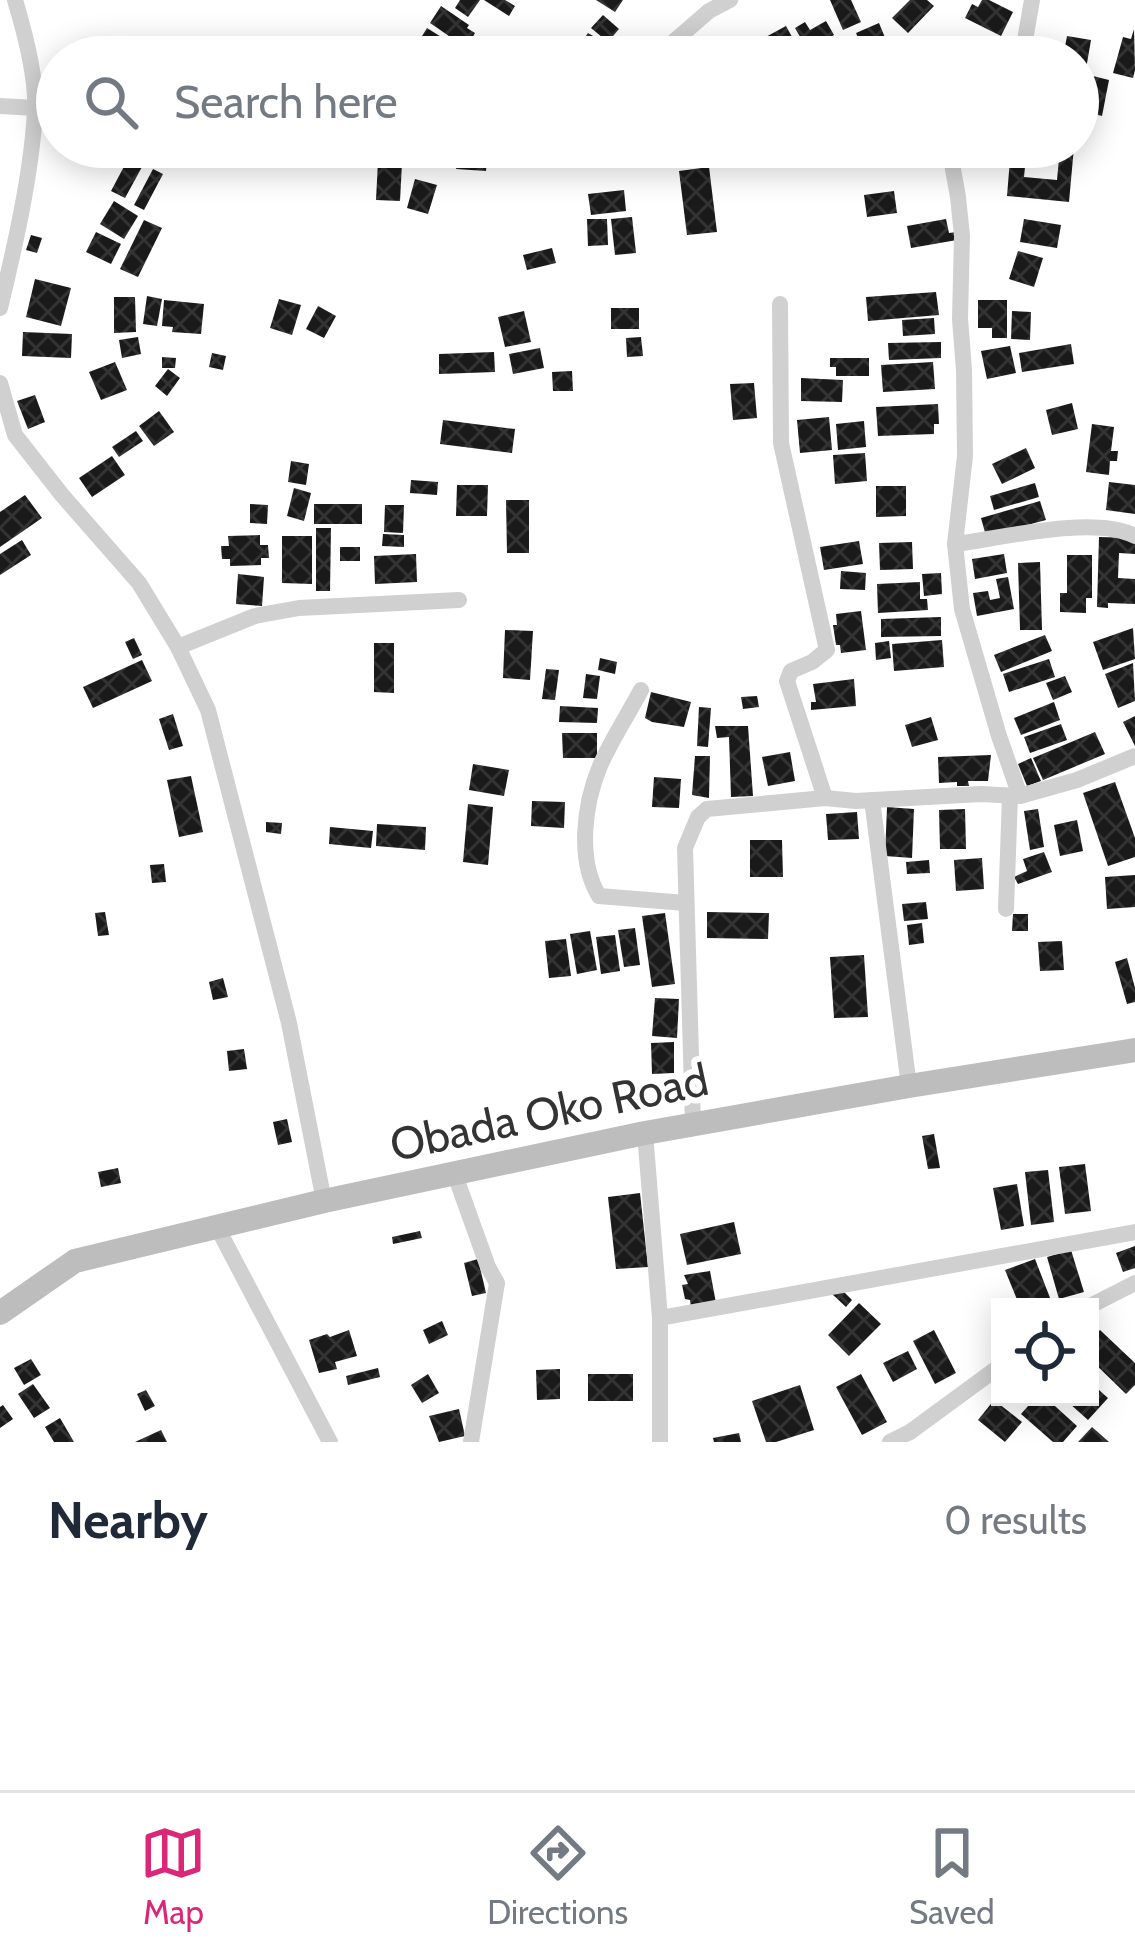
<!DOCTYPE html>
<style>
body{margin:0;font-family:Cabin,sans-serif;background:#f2f2f3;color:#1f2937}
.controls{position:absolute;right:36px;bottom:36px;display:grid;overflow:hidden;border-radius:0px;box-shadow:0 6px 30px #0003}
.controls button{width:108px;height:108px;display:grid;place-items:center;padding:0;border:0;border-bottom:3px solid #e0e1e3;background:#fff;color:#1f2937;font:60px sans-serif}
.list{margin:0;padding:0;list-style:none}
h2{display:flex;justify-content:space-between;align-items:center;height:156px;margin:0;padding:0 48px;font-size:51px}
h2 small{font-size:39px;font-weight:400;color:#747a83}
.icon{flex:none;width:66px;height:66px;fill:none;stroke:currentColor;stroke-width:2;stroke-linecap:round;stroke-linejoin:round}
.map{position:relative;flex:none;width:1135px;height:1442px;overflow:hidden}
.search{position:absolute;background:#fff;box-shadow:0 6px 30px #0003;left:36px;right:36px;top:36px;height:132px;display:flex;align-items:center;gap:30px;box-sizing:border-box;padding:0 42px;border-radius:66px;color:#747a83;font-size:45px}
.sheet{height:348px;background:#fff}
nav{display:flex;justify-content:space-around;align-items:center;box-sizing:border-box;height:168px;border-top:3px solid #e0e1e3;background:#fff;font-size:33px;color:#747a83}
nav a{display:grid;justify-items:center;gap:6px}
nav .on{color:#db2777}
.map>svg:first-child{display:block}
.building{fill:url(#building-cross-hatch)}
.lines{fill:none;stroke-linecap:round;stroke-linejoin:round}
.street{stroke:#d0d0d0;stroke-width:16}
.secondary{stroke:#bdbdbd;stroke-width:24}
.labels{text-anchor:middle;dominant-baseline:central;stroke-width:12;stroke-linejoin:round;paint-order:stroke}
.street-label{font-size:45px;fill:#333;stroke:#fff}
</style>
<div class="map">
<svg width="1135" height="1442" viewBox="0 0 1135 1442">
<defs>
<pattern id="building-cross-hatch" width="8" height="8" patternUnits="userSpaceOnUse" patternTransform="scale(3)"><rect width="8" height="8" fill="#1a1a1a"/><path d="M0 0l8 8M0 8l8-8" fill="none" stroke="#333"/></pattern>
</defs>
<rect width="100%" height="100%" fill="#fff"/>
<g class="building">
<path d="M460 0H480L468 17 455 8Z"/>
<path d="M484 0H505L515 6 509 16Z"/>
<path d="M596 0H623L615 12Z"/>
<path d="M830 0H851L861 22 843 30Z"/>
<path d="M910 0H927L934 6 908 33 892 18Z"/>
<path d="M982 0H989L1013 12 1001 36 965 18 972 4 978 7Z"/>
<path d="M441 6 469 25 467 28 475 33 471 40 467 37 462 45 430 23Z"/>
<path d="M603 15 619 29 608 42 591 28Z"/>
<path d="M826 21 834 35 807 49 795 28 805 22 810 30Z"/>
<path d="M879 23 893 57H866L856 33Z"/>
<path d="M786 26 802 55 761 57 753 44Z"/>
<path d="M427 28 465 52 461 57H438L417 44Z"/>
<path d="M1134 29 1135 70 1133 78 1113 73 1123 37 1131 39Z"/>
<path d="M588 33 610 46 603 57H597L579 46Z"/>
<path d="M1067 36 1091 40 1086 69 1078 67V57H1063Z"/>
<path d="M983 41 1000 44 998 57H980Z"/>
<path d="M962 42H973L972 57H961Z"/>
<path d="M1089 75 1109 80 1102 116 1081 111Z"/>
<path d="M196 147H222L218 162 193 157Z"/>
<path d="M382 147H404L400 159 380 152Z"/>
<path d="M457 147 488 149 486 171 456 169Z"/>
<path d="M898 147H911L913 163 900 165Z"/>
<path d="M1011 147H1027L1024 177 1057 180 1060 147H1074L1069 202 1007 196Z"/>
<path d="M128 159 142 167 125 198 111 191Z"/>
<path d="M378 161 402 163 400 201 376 200Z"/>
<path d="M709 167 717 232 687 235 679 171Z"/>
<path d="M153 169 163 174 144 210 134 205Z"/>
<path d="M415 179 437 185 428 214 407 208Z"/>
<path d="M624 190 626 211 591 215 588 194Z"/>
<path d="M894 191 897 213 867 217 864 195Z"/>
<path d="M114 201 138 216 124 239 100 224Z"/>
<path d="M632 217 636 253 615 255 611 219Z"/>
<path d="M587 219H607L608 245 588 246Z"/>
<path d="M946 219 949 233 956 232 957 240 911 248 907 226Z"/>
<path d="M1024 219 1061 225 1057 248 1020 242Z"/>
<path d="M144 220 162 228 138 277 120 269Z"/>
<path d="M96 232 121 244 111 264 86 252Z"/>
<path d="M31 235 42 238 37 253 26 250Z"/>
<path d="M552 248 556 263 527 270 523 255Z"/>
<path d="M1018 251 1043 258 1034 287 1009 279Z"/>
<path d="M35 279 71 288 61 326 26 317Z"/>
<path d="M936 292 939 315 868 321 866 297Z"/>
<path d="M147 296 162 299 157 326 143 324Z"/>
<path d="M114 297H135L136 332 114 333Z"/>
<path d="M279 299 301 305 292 335 270 328Z"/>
<path d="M164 300 204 304 201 334 172 332 173 327 162 326Z"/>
<path d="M978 300H1007V338H992V328H978Z"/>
<path d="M318 306 336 316 324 338 306 329Z"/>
<rect x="611" y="308" width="28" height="21"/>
<path d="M524 311 531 342 505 347 498 317Z"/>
<path d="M1012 311 1031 312 1030 340 1011 339Z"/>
<path d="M934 318 935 334 903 336 902 320Z"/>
<path d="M23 332 72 334 71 358 22 356Z"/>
<path d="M138 337 141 354 122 358 119 340Z"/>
<path d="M641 337 643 356 627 357 626 338Z"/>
<path d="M941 342V358L889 360 888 343Z"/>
<path d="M1071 344 1074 364 1022 372 1019 353Z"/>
<path d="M1010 346 1016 373 987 379 981 351Z"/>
<path d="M540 348 544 368 513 374 509 354Z"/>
<path d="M494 352 495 372 439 374V354Z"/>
<path d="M212 353 226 356 223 370 209 367Z"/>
<path d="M162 357 176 358 175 368H162Z"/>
<path d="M830 358H869V376H836V367H830Z"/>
<path d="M115 362 127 390 101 400 89 372Z"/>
<path d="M933 362 935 389 883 392 881 365Z"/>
<path d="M168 369 180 378 167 396 155 386Z"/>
<path d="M572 371 573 391H553L552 372Z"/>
<path d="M801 378 843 380 842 402 801 401Z"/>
<path d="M754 383 757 418 733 420 730 384Z"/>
<path d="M35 395 45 422 28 429 17 401Z"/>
<path d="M1072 403 1078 429 1052 435 1046 410Z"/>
<path d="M938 404 939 424H934V434L878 436 876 407Z"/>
<path d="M159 411 174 432 154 446 139 426Z"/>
<path d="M829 417 832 450 800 453 797 420Z"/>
<path d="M443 420 515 429 512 453 440 444Z"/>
<path d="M864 421 866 447 838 450 836 424Z"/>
<path d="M1092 424 1114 427 1111 451H1118L1117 461H1110L1109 475 1086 472Z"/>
<path d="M136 431 143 441 119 457 112 447Z"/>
<path d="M1026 448 1035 468 1002 484 992 464Z"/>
<path d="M865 453 867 481 835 484 833 455Z"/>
<path d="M112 456 125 475 92 497 79 478Z"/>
<path d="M291 461 309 464 306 485 288 482Z"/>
<path d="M411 480 438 482 437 495 410 493Z"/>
<path d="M1109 482 1135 485V514L1106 510Z"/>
<path d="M1035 483 1039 497 994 510 990 496Z"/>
<path d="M457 485H488L487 516H456Z"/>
<path d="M876 486H906V516L876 517Z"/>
<path d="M294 488 311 493 304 521 287 516Z"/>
<path d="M25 495 42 518 0 547V512Z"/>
<path d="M506 500H529V553H507Z"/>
<path d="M1040 501 1046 520 986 536 981 518Z"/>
<path d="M250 504 268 505 267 524 250 523Z"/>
<rect x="314" y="504" width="48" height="20"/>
<path d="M385 505H404L403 533 384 532Z"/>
<path d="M316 528H331L330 591H316Z"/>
<path d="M383 534 404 535V547L382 546Z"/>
<path d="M260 535V545H268L269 558H261V565L230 566V559H222L221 546H229L228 536Z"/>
<path d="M282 536H312V584L282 583Z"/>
<path d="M1099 537 1135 538V554L1119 553 1118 578 1135 579V604L1108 603V608L1097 607Z"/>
<path d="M22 540 31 555 0 575V554Z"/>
<path d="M859 541 863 564 824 570 820 547Z"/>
<path d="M912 542 913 569 880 570 879 543Z"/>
<rect x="340" y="547" width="20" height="14"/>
<path d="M416 554 417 582 375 584 374 556Z"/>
<path d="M1004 554 1007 573 975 579 972 559Z"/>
<path d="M1067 555H1092V598H1086V613L1060 612V593H1067Z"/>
<path d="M1040 562 1042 630H1020L1018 563Z"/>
<path d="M841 571 866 573 865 590 840 589Z"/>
<path d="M941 573 942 594 924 596 922 574Z"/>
<path d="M238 574 264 577 262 606 236 604Z"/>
<path d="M1008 577 1014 609 977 616 973 593 988 591 990 600 1000 598 996 579Z"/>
<path d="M920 582V599H927L928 610 878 613 877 584Z"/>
<path d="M861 611 866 650 841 653 840 645H836L833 625H837L836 614Z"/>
<path d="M941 617V636L881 637V619Z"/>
<path d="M1133 628 1135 659 1103 670 1093 642Z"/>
<path d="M505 630 533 631 530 680 503 678Z"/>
<path d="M1045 635 1052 651 1001 672 994 655Z"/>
<path d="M134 638 142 655 133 659 125 642Z"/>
<path d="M942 640 944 667 894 671 892 644Z"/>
<path d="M889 641 891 658 876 660 875 643Z"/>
<path d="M374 643H394V693L374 692Z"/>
<path d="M600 658 617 662 615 674 598 670Z"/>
<path d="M1049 659 1055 677 1009 692 1003 674Z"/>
<path d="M142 660 152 681 93 708 83 687Z"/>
<path d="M1133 663 1135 701 1118 708 1105 674Z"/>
<path d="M546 669 559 670 555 700 542 699Z"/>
<path d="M586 674 600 676 597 699 583 698Z"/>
<path d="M1065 676 1072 692 1053 700 1046 683Z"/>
<path d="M854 679 856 706 811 710V702H816L813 684Z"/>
<path d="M651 692 691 702 684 727 652 722 645 718Z"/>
<path d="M757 696 759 707 743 709 741 697Z"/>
<path d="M1054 702 1060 720 1021 735 1014 718Z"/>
<path d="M560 706 598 708 597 723 559 722Z"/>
<path d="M699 707 711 708 708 747 697 746Z"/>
<path d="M173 714 183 746 169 750 159 719Z"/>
<path d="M1135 716V746L1123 722Z"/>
<path d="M931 717 938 740 912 747 905 725Z"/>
<path d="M1061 724 1067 740 1030 753 1024 737Z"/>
<path d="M715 726H748L753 796 731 797 729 737 717 738Z"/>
<path d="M1095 732 1105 754 1043 780 1033 758Z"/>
<path d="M562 733H597V758H563Z"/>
<path d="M790 752 795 781 768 786 762 757Z"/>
<path d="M991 755 988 781H968L969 786H957V782L939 783 938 757Z"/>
<path d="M695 756H710L709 798 692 795Z"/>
<path d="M1031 758 1041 781 1027 786 1018 764Z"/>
<path d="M473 764 509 770 504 796 469 790Z"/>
<path d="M191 776 203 832 179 837 167 780Z"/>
<path d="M654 777 681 779 679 808 652 807Z"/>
<path d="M1115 782 1135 838V857L1108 866 1083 793Z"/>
<path d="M532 801 565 802 564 828 531 826Z"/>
<path d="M468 804 493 807 488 865 463 862Z"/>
<path d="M887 807 914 809 912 858 885 856Z"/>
<path d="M965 809 966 849H940L939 810Z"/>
<path d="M1038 809 1044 847 1030 850 1024 811Z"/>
<path d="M857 812 859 839 828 840 826 814Z"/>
<path d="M1077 820 1083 851 1060 856 1054 825Z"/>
<path d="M266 822 282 823 281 834 266 832Z"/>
<path d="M377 824 426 827 425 850 376 846Z"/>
<path d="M330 827 373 831 371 848 329 844Z"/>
<path d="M750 840H782L783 877H750Z"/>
<path d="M1044 852 1052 872 1018 884 1014 877 1027 871 1023 859Z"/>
<path d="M982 858 984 889 956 891 954 860Z"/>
<path d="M929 860 930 873 907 874 906 862Z"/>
<path d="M164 864 166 882 152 883 150 865Z"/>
<path d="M1135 875V907L1107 909 1105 877Z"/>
<path d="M926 902 928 919 904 921 902 904Z"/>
<path d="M105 912 109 935 98 936 95 913Z"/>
<path d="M707 912 769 913 768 939 707 938Z"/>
<path d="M665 913 675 984 652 987 642 916Z"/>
<path d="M1013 914H1028V931H1012Z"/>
<path d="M922 923 924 943 909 945 907 925Z"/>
<path d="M635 928 640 965 624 967 618 930Z"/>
<path d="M590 931 597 970 577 974 570 934Z"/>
<path d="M615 935 620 971 601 974 596 937Z"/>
<path d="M566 939 571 976 549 978 545 941Z"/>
<path d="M1062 941 1064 970 1040 971 1038 942Z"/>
<path d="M864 955 868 1017 834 1018 830 957Z"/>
<path d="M1127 958 1135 988V1002L1127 1004 1115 962Z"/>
<path d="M223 978 228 997 213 1000 209 982Z"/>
<path d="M655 998 679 999 677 1038 652 1036Z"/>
<path d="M674 1042V1073L652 1074 651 1043Z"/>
<path d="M244 1049 247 1069 229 1071 227 1051Z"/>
<path d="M287 1119 292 1142 278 1145 273 1122Z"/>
<path d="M934 1134 940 1168 928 1169 922 1136Z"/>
<path d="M1085 1164 1091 1211 1065 1214 1059 1167Z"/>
<path d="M118 1168 121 1183 101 1187 98 1172Z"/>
<path d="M1048 1170 1054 1222 1031 1225 1025 1172Z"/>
<path d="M1017 1184 1024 1226 1001 1230 993 1188Z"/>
<path d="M640 1193 648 1267 616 1269 608 1197Z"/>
<path d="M734 1222 741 1254 687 1265 680 1234Z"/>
<path d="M420 1231 422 1238 393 1244 392 1237Z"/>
<path d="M1135 1246V1268L1123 1272 1116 1253Z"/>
<path d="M1071 1250 1084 1292 1059 1299 1047 1257Z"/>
<path d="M478 1259 486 1293 472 1296 464 1263Z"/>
<path d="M1035 1259 1052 1303 1042 1307H1020L1005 1270Z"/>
<path d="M710 1271 716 1303 691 1308 690 1300 685 1299 682 1285 688 1284 684 1275Z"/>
<path d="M838 1286 852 1300 846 1307 831 1293Z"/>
<path d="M859 1303 881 1324 849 1356 828 1335Z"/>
<path d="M442 1321 448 1335 429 1344 423 1330Z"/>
<path d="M349 1330 357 1356 335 1362 337 1369 319 1373 309 1340 327 1334 330 1337Z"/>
<path d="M934 1330 956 1373 935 1384 913 1341Z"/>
<path d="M1100 1330 1135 1363V1385L1126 1394 1090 1359V1340Z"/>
<path d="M908 1351 917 1369 893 1382 883 1363Z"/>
<path d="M31 1359 41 1375 24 1385 14 1368Z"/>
<path d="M378 1368 380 1377 348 1385 346 1376Z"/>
<path d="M560 1369V1399L537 1400 536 1370Z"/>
<path d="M428 1374 439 1393 422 1403 411 1385Z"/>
<rect x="588" y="1374" width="45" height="27"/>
<path d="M861 1374 887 1422 862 1435 836 1387Z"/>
<path d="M1090 1382 1108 1398 1088 1420 1069 1403 1074 1397H1090Z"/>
<path d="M33 1384 50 1408 34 1418 18 1394Z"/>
<path d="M800 1385 814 1430 776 1442H766L752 1401Z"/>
<path d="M146 1390 155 1406 145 1411 137 1394Z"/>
<path d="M1036 1397H1045L1077 1426 1063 1442H1053L1021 1414Z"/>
<path d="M994 1400 1022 1422 1005 1442 978 1420Z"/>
<path d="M3 1405 13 1419 0 1428V1407Z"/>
<path d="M459 1409 465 1436 439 1442 429 1416Z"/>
<path d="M60 1418 74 1442H54L45 1427Z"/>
<path d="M1092 1427 1109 1442H1078Z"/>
<path d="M161 1430 167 1442H135Z"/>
<path d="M739 1433 741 1442H714L713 1438Z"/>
</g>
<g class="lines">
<g class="street">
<path d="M656 57 709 11 730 0"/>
<path d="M1022 57 1032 0"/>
<path d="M0 106 36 108"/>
<path d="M949 147 958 197 962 236 960 319 964 370 965 456 955 544 962 609 999 736 1020 796"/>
<path d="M780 304 781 443 827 650 812 662 791 671 787 681 825 798"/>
<path d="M0 308C15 246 31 176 35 112 37 80 24 30 15 0"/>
<path d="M0 383 15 435 62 495 139 583 178 647 208 710 289 1023 324 1201"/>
<path d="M955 544C1002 538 1094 515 1135 536"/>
<path d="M178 647 255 616 299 608 459 600"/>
<path d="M641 690C628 715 611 740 600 766 584 804 577 860 599 896L685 903"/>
<path d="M872 800 909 1086"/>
<path d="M1006 909 1010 796"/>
<path d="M693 1124 685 848 698 817 707 809 825 798 856 801 981 794 1020 796 1077 780 1135 756"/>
<path d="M645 1133 660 1318V1442"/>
<path d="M455 1175 488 1267 497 1283 471 1442"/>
<path d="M217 1227 330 1442"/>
<path d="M1088 1307 1135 1283"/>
<path d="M660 1318 1135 1232"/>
<path d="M890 1442 910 1432 1000 1366"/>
</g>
<path class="secondary" d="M0 1313 75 1261 324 1201 645 1133 909 1086 1135 1050"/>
</g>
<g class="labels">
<g class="street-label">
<text transform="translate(549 1112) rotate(-12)">Obada Oko Road</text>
</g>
</g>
</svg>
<div class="controls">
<button><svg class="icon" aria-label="locate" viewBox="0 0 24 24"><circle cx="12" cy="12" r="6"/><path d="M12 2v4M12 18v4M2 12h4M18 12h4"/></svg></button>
</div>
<div class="search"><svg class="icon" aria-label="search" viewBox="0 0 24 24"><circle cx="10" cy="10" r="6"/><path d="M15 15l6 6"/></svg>Search here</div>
</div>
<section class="sheet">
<h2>Nearby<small>0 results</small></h2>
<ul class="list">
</ul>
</section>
<nav>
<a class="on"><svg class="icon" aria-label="map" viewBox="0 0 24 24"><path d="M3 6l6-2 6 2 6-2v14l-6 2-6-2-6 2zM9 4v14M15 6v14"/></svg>Map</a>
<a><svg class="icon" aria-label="directions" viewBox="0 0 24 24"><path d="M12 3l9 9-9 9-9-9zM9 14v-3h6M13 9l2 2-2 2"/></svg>Directions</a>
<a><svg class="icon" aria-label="saved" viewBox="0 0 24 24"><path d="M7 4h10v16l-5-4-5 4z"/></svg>Saved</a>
</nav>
